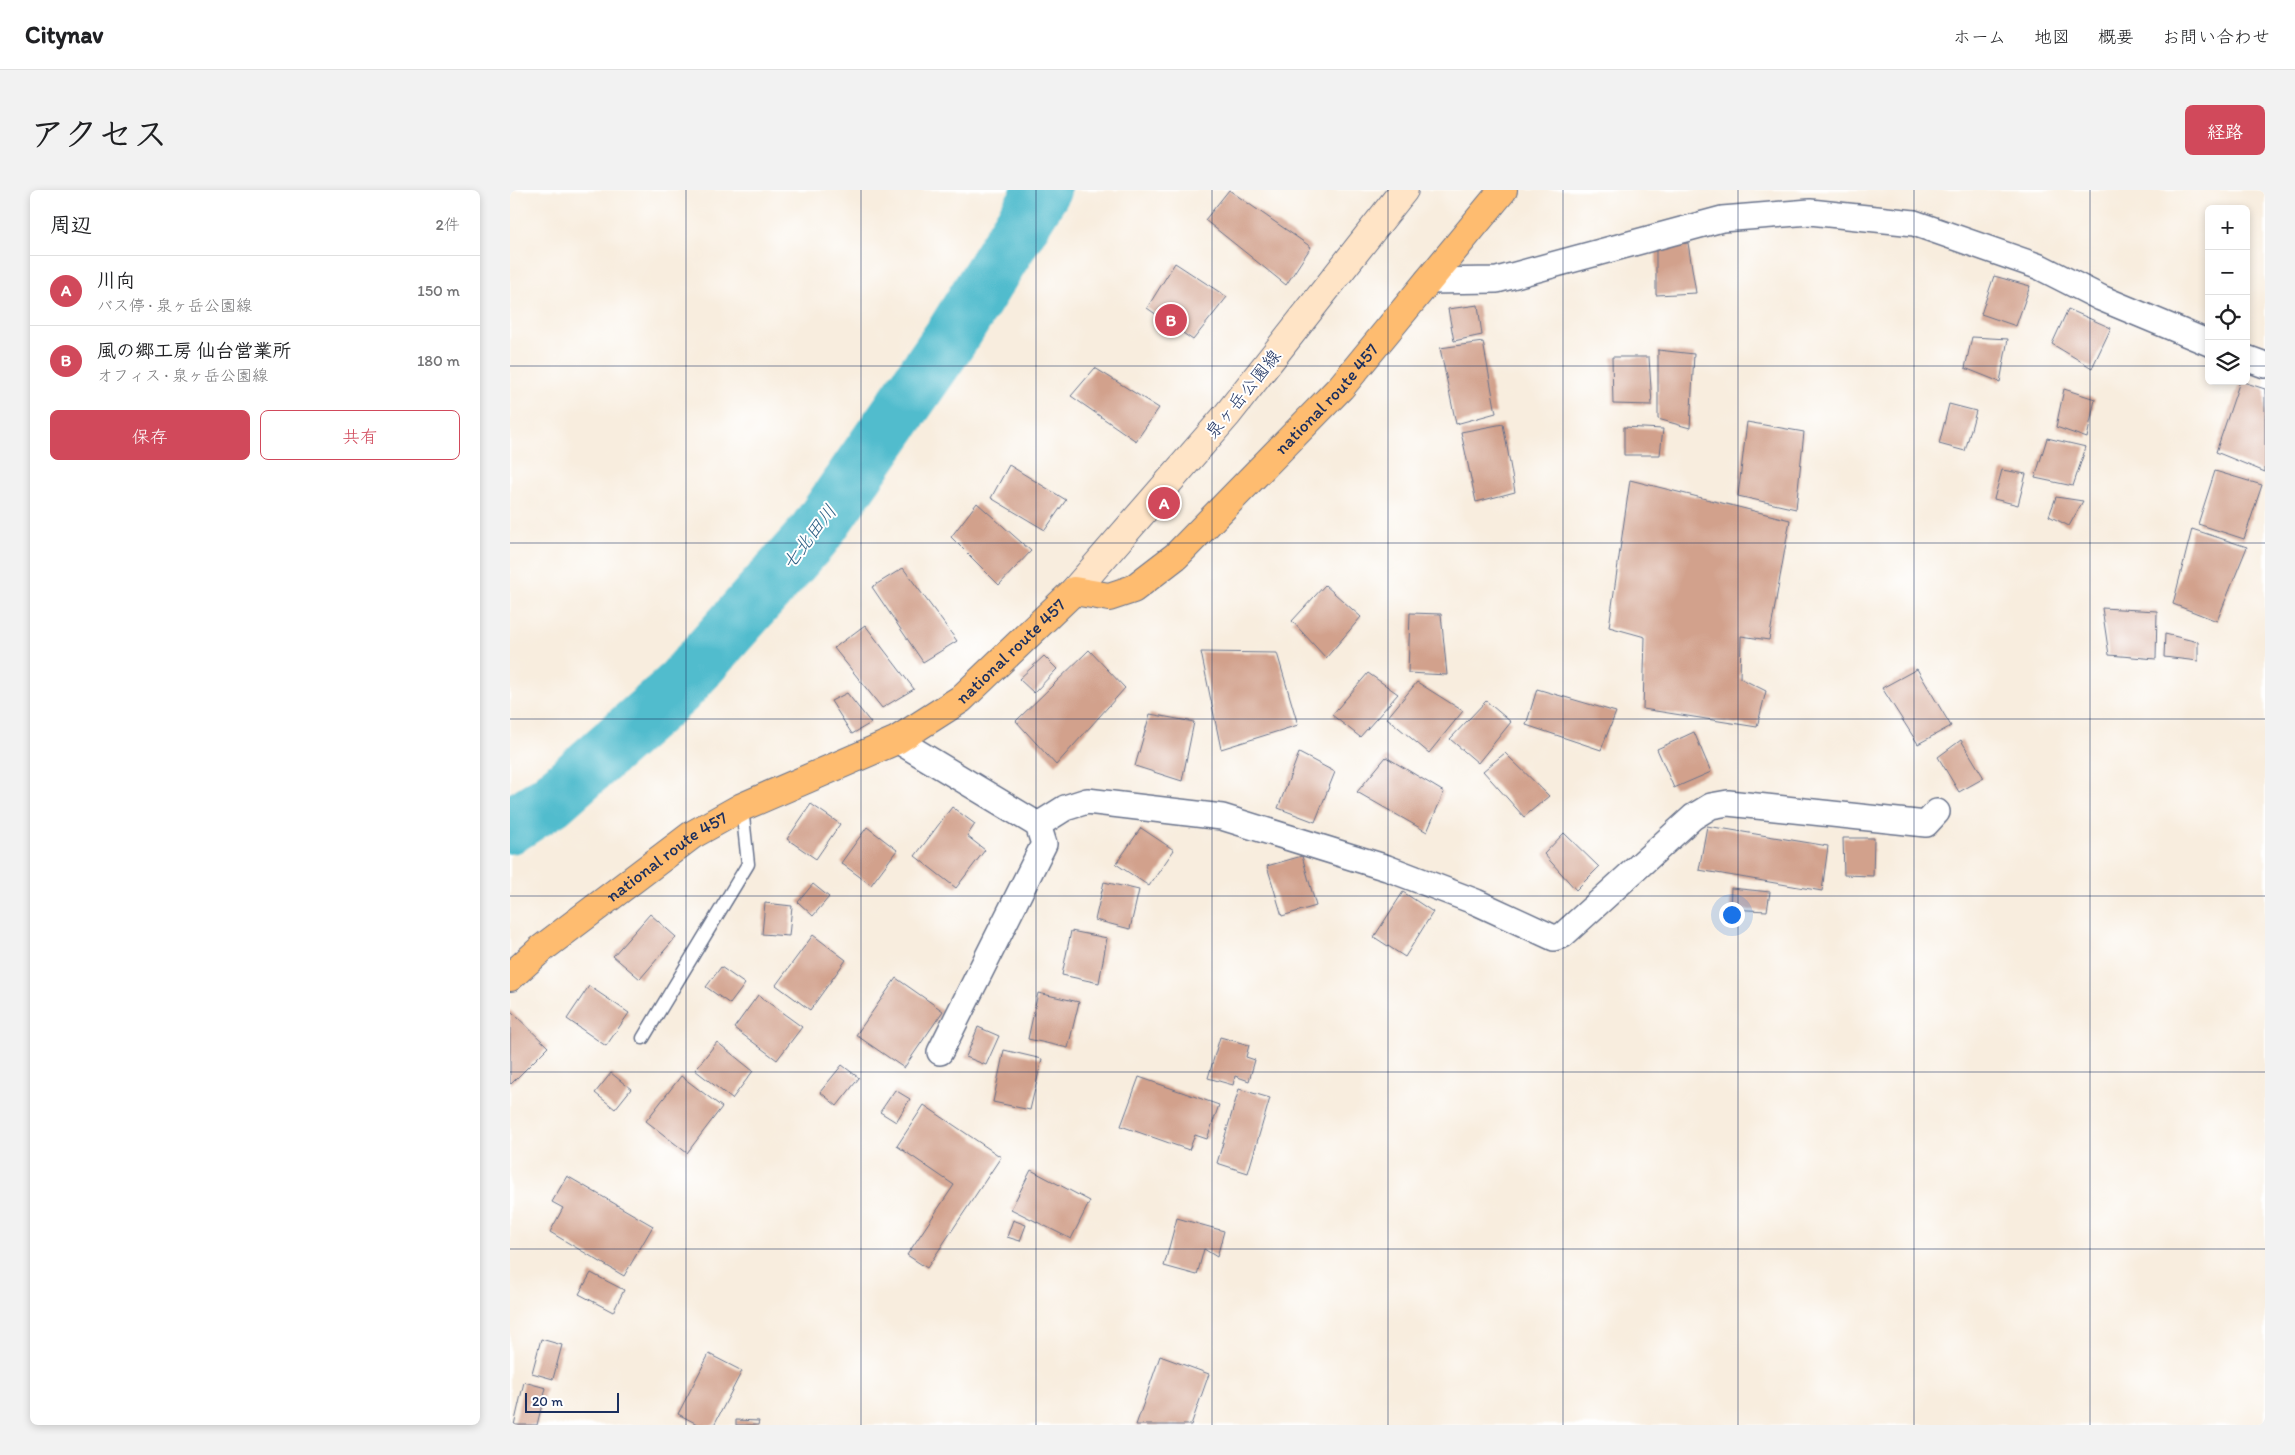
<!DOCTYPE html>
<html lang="ja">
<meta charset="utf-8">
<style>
body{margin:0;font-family:Itim,"Klee One",sans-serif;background:#f2f2f2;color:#202124}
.controls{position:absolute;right:15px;top:15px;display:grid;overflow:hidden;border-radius:8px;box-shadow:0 2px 8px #0003}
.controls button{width:45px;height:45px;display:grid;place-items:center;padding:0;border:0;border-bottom:1px solid #e0e0e0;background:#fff;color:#202124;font:25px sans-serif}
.scale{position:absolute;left:15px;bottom:12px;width:94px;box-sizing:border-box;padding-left:5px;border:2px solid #1b2f5e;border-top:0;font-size:14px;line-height:18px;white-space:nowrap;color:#1b2f5e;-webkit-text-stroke:4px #fff;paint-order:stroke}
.you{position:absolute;left:1221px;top:724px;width:18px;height:18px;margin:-12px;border:4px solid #fff;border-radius:50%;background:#1a73e8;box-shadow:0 0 0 8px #1a73e833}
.badge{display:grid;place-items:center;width:32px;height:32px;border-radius:50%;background:#d1495b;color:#fff;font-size:16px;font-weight:700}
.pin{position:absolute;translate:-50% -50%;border:2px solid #fff;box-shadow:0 1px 5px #0006}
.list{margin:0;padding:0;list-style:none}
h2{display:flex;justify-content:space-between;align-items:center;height:65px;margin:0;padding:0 20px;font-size:21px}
h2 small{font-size:16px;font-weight:400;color:#757577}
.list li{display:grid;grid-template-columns:32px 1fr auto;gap:15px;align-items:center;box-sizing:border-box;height:70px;padding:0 20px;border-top:1px solid #e0e0e0}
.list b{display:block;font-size:19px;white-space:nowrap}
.list p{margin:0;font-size:16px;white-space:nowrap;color:#757577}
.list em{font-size:16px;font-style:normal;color:#757577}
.actions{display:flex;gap:10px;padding:15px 20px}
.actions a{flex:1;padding:11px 0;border:1px solid #d1495b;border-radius:8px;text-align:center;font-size:18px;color:#d1495b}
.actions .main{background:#d1495b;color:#fff}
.icon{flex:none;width:28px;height:28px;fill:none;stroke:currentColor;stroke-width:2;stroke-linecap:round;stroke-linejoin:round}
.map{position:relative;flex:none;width:1755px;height:1235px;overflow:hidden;border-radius:8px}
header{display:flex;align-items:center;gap:30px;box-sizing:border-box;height:70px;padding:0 25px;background:#fff;border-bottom:1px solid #e0e0e0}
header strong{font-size:24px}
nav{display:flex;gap:28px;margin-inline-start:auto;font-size:18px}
.intro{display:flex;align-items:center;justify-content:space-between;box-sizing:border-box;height:120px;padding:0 30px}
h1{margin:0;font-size:35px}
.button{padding:12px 22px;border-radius:8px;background:#d1495b;color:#fff;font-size:18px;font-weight:700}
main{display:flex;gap:30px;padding:0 30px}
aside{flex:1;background:#fff;border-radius:8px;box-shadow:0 2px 8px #0003}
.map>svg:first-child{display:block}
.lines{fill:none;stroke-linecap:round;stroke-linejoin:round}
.river{stroke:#51bccd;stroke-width:56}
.building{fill:#d2a18c}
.lane-casing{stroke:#68728b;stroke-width:15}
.street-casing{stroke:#68728b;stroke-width:28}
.secondary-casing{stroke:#68728b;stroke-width:30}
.highway-casing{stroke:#68728b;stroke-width:30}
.lane{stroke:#fff;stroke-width:12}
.street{stroke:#fff;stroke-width:25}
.secondary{stroke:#ffe4c6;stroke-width:28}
.highway{stroke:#febc70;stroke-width:28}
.grid{fill:none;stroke:#1b2f5e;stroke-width:1;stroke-opacity:0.55}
.labels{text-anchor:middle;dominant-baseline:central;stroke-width:4;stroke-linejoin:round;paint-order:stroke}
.street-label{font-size:18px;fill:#1b2f5e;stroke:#fff}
.water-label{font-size:19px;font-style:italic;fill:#2e6085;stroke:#fff}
</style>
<header>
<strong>Citynav</strong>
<nav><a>ホーム</a><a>地図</a><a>概要</a><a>お問い合わせ</a></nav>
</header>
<div class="intro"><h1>アクセス</h1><a class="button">経路</a></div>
<main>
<aside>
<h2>周辺<small>2件</small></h2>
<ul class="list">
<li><span class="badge">A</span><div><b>川向</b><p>バス停 · 泉ヶ岳公園線</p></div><em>150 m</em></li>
<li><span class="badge">B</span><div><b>風の郷工房 仙台営業所</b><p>オフィス · 泉ヶ岳公園線</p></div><em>180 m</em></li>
</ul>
<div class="actions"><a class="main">保存</a><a>共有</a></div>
</aside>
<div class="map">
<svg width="1755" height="1235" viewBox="0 0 1755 1235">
<rect width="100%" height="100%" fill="#fff"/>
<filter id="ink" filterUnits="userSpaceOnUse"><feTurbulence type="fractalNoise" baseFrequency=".02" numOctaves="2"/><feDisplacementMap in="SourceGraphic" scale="10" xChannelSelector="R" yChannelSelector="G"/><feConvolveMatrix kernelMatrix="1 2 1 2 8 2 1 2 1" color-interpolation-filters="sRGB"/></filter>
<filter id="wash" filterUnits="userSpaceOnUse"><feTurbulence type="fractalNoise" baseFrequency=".0096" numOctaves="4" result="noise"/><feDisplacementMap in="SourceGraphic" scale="20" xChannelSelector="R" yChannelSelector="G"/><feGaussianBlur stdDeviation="1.12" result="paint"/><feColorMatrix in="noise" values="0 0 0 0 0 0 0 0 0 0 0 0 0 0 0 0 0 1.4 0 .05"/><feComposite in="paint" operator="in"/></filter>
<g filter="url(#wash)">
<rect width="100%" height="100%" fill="#f8edde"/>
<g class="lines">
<path class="river" d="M0 636 41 610 167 499 303 346 444 143 533 0"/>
</g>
<g id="blocks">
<g class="building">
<path d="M719 0 801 57 776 95 695 30Z"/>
<path d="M1178 53 1186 103 1146 105V55Z"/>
<path d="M665 73 717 107 683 150 637 118Z"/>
<path d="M1484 86 1520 96 1506 136 1471 124Z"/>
<path d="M968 115 972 145 944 151 938 119Z"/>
<path d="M1558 119 1601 138 1582 178 1542 154Z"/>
<path d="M1462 147 1498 149 1490 192 1455 178Z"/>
<path d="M973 152 986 223 946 234 930 158Z"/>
<path d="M1148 160 1184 164 1180 238 1148 229Z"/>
<path d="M1102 167H1139L1142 215 1103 214Z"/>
<path d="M585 178 649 218 626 251 561 206Z"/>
<path d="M1730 191 1755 199V282L1706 262Z"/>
<path d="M1554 199 1585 209 1577 248 1546 237Z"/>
<path d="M1439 214 1466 221 1455 261 1429 254Z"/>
<path d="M1237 232 1294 242 1286 319 1228 306Z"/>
<path d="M993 234 1005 302 966 312 951 242Z"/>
<path d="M1114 237 1153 239 1150 265H1114Z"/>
<path d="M1537 248 1576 257 1563 296 1525 288Z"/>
<path d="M499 275 556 310 535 340 481 308Z"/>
<path d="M1492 280 1516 284 1508 315 1484 309Z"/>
<path d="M1705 281 1752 295 1734 349 1688 334Z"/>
<path d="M1120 290 1280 330 1259 450 1231 446 1230 488 1256 501 1247 537 1133 519 1135 447 1099 437Z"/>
<path d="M1546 307 1573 311 1559 336 1539 326Z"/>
<path d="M467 313 521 361 489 395 441 347Z"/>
<path d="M1682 339 1737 357 1707 431 1663 414Z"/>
<path d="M393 378 447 451 413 472 362 397Z"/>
<path d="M815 395 851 427 816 468 782 431Z"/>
<path d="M1592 418 1647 421 1646 469 1599 465Z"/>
<path d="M900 423 931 424 937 485 898 483Z"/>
<path d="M355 435 404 499 372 518 324 458Z"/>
<path d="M1655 444 1688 452V471L1654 467Z"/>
<path d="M579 460 615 498 546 575 506 531Z"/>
<path d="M691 462 767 463 788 535 711 559Z"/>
<path d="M534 466 547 479 524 503 509 489Z"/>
<path d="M1407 479 1441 536 1408 554 1372 498Z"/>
<path d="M858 483 888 504 850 547 822 525Z"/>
<path d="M907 492 953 521 919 563 877 528Z"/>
<path d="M1027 499 1106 522 1091 560 1016 535Z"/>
<path d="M337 503 361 533 342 544 321 511Z"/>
<path d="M976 511 1001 532 968 573 940 549Z"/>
<path d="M640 524 684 532 672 591 625 576Z"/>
<path d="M1184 542 1201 582 1164 598 1147 559Z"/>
<path d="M1451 550 1474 588 1449 602 1428 567Z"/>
<path d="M789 563 825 582 805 632 768 618Z"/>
<path d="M995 563 1039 606 1014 627 973 581Z"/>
<path d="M876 567 934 602 917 642 847 602Z"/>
<path d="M301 614 330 634 306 669 277 649Z"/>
<path d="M442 617 465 634 457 646 475 660 446 698 405 666Z"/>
<path d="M1197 636 1318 656 1312 701 1189 680Z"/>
<path d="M357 637 387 660 361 695 331 673Z"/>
<path d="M631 638 664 660 639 696 606 674Z"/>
<path d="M1054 643 1089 677 1066 700 1034 664Z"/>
<path d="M1333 648H1364L1363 686 1334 685Z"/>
<path d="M792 666 806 716 772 726 757 676Z"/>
<path d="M594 692 629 700 620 739 585 730Z"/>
<path d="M303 694 319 707 303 726 288 712Z"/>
<path d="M1221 698 1260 702 1257 721 1220 719Z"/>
<path d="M893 702 923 722 895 767 864 747Z"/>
<path d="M255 713 282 716 279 746 252 744Z"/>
<path d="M140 724 166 747 130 789 103 766Z"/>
<path d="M561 741 597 748 589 793 552 785Z"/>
<path d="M303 745 336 770 300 820 266 795Z"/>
<path d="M211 777 235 794 220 814 196 797Z"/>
<path d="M386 788 433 821 394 878 346 845Z"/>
<path d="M79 796 119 823 96 856 57 829Z"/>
<path d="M528 803 569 812 558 858 518 849Z"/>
<path d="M248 805 292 837 267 870 224 838Z"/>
<path d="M0 820 38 857 1 894 0 893Z"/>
<path d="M468 837 489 846 476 875 456 867Z"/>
<path d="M710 847 739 855 736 867 745 870 739 891 725 886 723 895 698 888Z"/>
<path d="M207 852 243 881 222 909 185 880Z"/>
<path d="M494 860 532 869 520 920 483 912Z"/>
<path d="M332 875 349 888 327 916 310 902Z"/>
<path d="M101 883 121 899 105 919 85 903Z"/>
<path d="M171 886 212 917 177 963 136 931Z"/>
<path d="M629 887 709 915 697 949 685 945 679 960 611 936Z"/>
<path d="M729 899 760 908 738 983 707 973Z"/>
<path d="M385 900 400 909 386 932 370 922Z"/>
<path d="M414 915 491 967 417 1078 397 1065 444 995 387 956Z"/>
<path d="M521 980 580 1011 561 1049 501 1019Z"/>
<path d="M57 986 143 1036 114 1086 40 1042 53 1018 42 1012Z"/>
<path d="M667 1028 714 1041 707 1067 694 1059 687 1085 654 1076Z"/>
<path d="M503 1030 516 1035 510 1051 497 1047Z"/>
<path d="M81 1083 114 1100 103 1122 69 1104Z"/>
<path d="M31 1149 52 1155 43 1189 22 1183Z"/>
<path d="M199 1164 232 1181 204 1235H189L168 1224Z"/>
<path d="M650 1166 699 1184 681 1235H626Z"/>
<path d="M14 1192 36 1198 27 1235H4Z"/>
<path d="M226 1230 249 1231 248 1235H226Z"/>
</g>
</g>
</g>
<g filter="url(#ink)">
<use href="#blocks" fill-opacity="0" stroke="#68728b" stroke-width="1"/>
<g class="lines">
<g class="lane-casing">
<path id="lane" d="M133 848 238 674 232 617"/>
</g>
<g class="street-casing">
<g id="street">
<path d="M917 91 987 90 1212 29 1300 22 1404 33 1530 77 1591 108 1699 153"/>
<path d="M1736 168 1755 175"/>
<path d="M387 550 528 635 534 654 430 862"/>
<path d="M528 635 555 618 577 611 712 627 877 678 966 712 1044 748 1053 745 1183 627 1201 616 1218 613 1416 634 1427 622"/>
</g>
</g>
<g class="secondary-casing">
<path id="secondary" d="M564 401 717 225 894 0"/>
</g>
<g class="highway-casing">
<g id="highway">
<path id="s1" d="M0 787 30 760 182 645 232 617 387 550 451 509 564 401 599 407 623 399 666 366 831 197 993 0"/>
</g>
</g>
<use href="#lane" class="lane"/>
<use href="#street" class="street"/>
<use href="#secondary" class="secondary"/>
<use href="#highway" class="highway"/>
</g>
</g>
<path class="grid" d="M176 0V1235M351 0V1235M526 0V1235M702 0V1235M878 0V1235M1053 0V1235M1228 0V1235M1404 0V1235M1580 0V1235M0 176H1699M1736 176H1755M0 353H1755M0 529H1755M0 706H1755M0 882H1755M0 1059H1755"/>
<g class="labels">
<g class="street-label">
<text transform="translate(733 204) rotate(-51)">泉ヶ岳公園線</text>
<text stroke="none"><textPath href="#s1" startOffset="1022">national route 457</textPath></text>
<text stroke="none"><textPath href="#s1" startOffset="602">national route 457</textPath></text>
<text stroke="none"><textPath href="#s1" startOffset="198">national route 457</textPath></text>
</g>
<g class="water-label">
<text transform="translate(299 347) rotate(-52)">七北田川</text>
</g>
</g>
</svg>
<div class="controls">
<button>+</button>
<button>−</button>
<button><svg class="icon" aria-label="locate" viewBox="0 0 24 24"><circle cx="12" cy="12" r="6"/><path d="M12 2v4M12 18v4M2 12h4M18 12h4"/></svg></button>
<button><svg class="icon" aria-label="layers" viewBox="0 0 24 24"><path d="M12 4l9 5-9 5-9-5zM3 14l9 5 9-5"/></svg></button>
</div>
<div class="scale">20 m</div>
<div class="you"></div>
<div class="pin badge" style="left:654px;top:313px">A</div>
<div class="pin badge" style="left:661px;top:130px">B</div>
</div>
</main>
